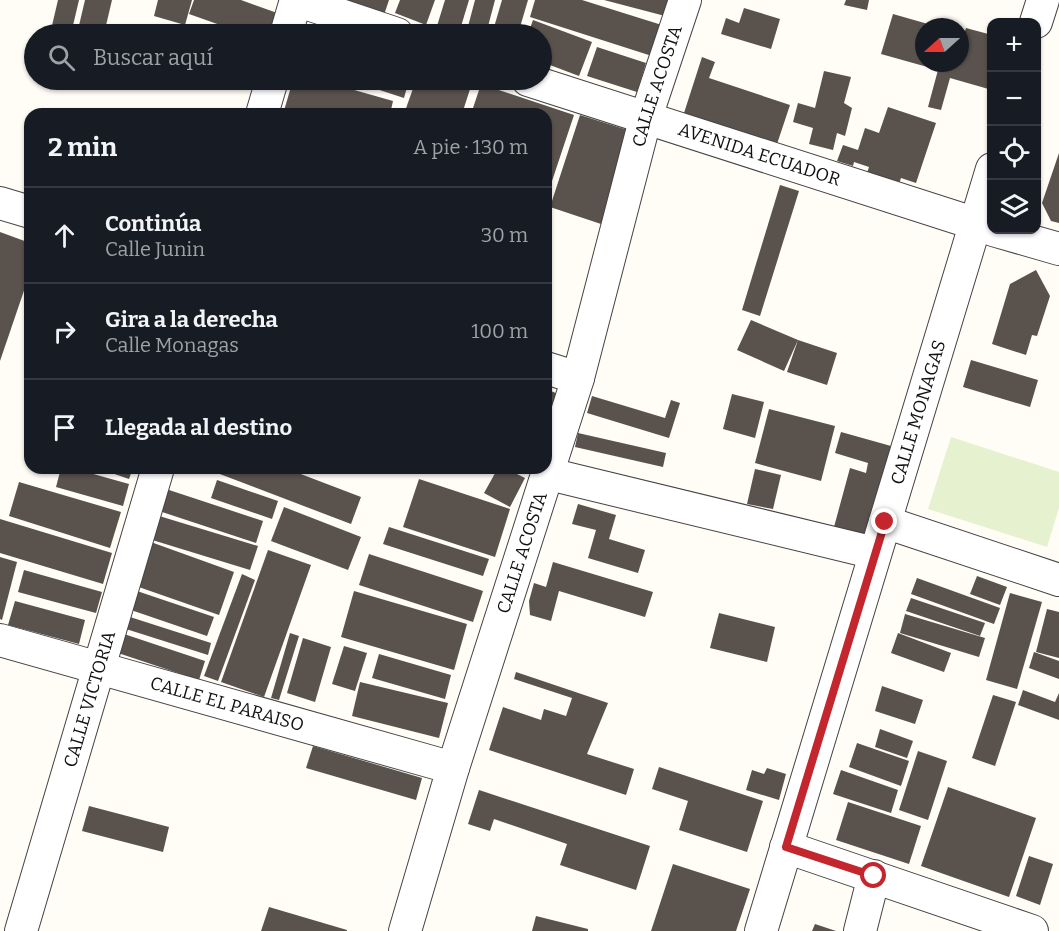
<!DOCTYPE html>
<html lang="es">
<meta charset="utf-8">
<style>
body{margin:0;font-family:Bitter,serif;background:#20242c;color:#f1f3f6}
.controls{position:absolute;right:18px;top:18px;display:grid;overflow:hidden;border-radius:12px;box-shadow:0 2px 4px #0004}
.controls button{width:54px;height:54px;display:grid;place-items:center;padding:0;border:0;border-bottom:2px solid #363941;background:#171b24;color:#f1f3f6;font:30px sans-serif}
.compass{position:absolute;left:915px;top:18px;width:54px;height:54px;border-radius:50%;background:#171b24;box-shadow:0 2px 4px #0004;rotate:249deg}
.stop{position:absolute;width:18px;height:18px;margin:-14px;border:4px solid #c4262e;border-radius:50%;background:#fff}
.stop.end{background:#c4262e;border-color:#fff;box-shadow:0 2px 6px #0008}
.list{margin:0;padding:0;list-style:none}
h2{display:flex;justify-content:space-between;align-items:center;height:78px;margin:0;padding:0 24px;font-size:26px}
h2 small{font-size:20px;font-weight:400;color:#9ea1a6}
.list li{display:grid;grid-template-columns:39px 1fr auto;gap:18px;align-items:center;box-sizing:border-box;height:96px;padding:0 24px;border-top:2px solid #363941}
.list b{display:block;font-size:22px;white-space:nowrap}
.list p{margin:0;font-size:20px;white-space:nowrap;color:#9ea1a6}
.list em{font-size:20px;font-style:normal;color:#9ea1a6}
.icon{flex:none;width:33px;height:33px;fill:none;stroke:currentColor;stroke-width:2;stroke-linecap:round;stroke-linejoin:round}
.map{position:relative;flex:none;width:1059px;height:931px;overflow:hidden}
.search{position:absolute;background:#171b24;box-shadow:0 2px 4px #0004;left:24px;top:24px;width:528px;height:66px;display:flex;align-items:center;gap:15px;box-sizing:border-box;padding:0 21px;border-radius:33px;color:#9ea1a6;font-size:22px}
.panel{position:absolute;background:#171b24;box-shadow:0 2px 4px #0004;left:24px;top:108px;width:528px;height:366px;border-radius:18px}
.map>svg:first-child{display:block}
.pitch{fill:#e6f2cf}
.building{fill:#5a524d}
.lines{fill:none;stroke-linecap:round;stroke-linejoin:round}
.minor-casing{stroke:#444;stroke-width:34}
.minor{stroke:#fff;stroke-width:32}
.route{stroke:#c4262e;stroke-width:8}
.labels{text-anchor:middle;dominant-baseline:central;stroke-width:6;stroke-linejoin:round;paint-order:stroke}
.street-label{font-size:18px;fill:#111;stroke:#fff}
</style>
<div class="map">
<svg width="1059" height="931" viewBox="0 0 1059 931">
<rect width="100%" height="100%" fill="#fffdf5"/>
<path class="pitch" d="M951 437 1059 472V508L1047 547 928 509Z"/>
<g class="building">
<path d="M58 0H79L71 34H50Z"/>
<path d="M85 0H112L104 34H77Z"/>
<path d="M158 0H192L185 25 154 16Z"/>
<path d="M194 0H241L280 14 273 34H236L237 31 189 14Z"/>
<path d="M340 0H389L384 15Z"/>
<path d="M400 0H435L426 25 395 13Z"/>
<path d="M445 0H469L459 33 437 26Z"/>
<path d="M475 0H495L486 34H466Z"/>
<path d="M502 0H528L518 34H492Z"/>
<path d="M535 0H582L665 26 655 57 530 17Z"/>
<path d="M604 0H669L665 16Z"/>
<path d="M846 0H869L867 10 844 5Z"/>
<path d="M744 8 780 19 771 49 721 34 726 18 739 23Z"/>
<path d="M893 14 935 26 924 27V63H960V47L966 28 992 35V90L950 78 941 110 928 107 938 70 881 54Z"/>
<path d="M533 20 592 42 579 76 542 62V34H528Z"/>
<path d="M597 47 646 63 637 92 587 76Z"/>
<path d="M702 57 715 62 709 78 790 105 777 144 684 113Z"/>
<path d="M824 71 851 77 844 103 852 108 845 136 837 133 833 150 809 144 813 128 793 122 798 103 815 108Z"/>
<path d="M293 80H319L393 101 390 114H283Z"/>
<path d="M349 80H409L404 98Z"/>
<path d="M416 80H453L471 86 462 114H404Z"/>
<path d="M481 84 574 115 546 199V114H471Z"/>
<path d="M888 107 936 123 916 183 901 178 899 184 867 173 869 167 854 162 853 166 837 161 843 145 858 150 865 128 879 133Z"/>
<path d="M580 115 634 132 604 225 550 207Z"/>
<path d="M1059 153V223L1051 221 1042 203Z"/>
<path d="M780 185 799 191 760 316 742 310Z"/>
<path d="M0 232 30 243V273L0 361Z"/>
<path d="M1036 270 1050 296 1037 336 1032 335 1026 355 992 344 1010 284Z"/>
<path d="M751 320 798 340 837 353 827 385 787 372 798 340 784 371 737 350Z"/>
<path d="M971 360 1038 380 1030 407 963 387Z"/>
<path d="M546 389 563 396 546 439Z"/>
<path d="M732 394 764 402 755 438 723 429Z"/>
<path d="M592 396 665 418 671 400 680 403 669 438 587 413Z"/>
<path d="M769 409 835 426 821 481 755 463Z"/>
<path d="M841 432 891 446 866 536 834 527 850 468 866 473 868 463 835 453Z"/>
<path d="M578 433 666 453 663 467 575 447Z"/>
<path d="M61 468H72L129 484 123 506 56 487Z"/>
<path d="M97 468H133L129 479Z"/>
<path d="M204 468H285L361 497 351 524Z"/>
<path d="M498 468H505L525 478 510 507 484 493Z"/>
<path d="M755 469 781 475 773 509 747 504Z"/>
<path d="M419 479 510 509 495 557 403 527Z"/>
<path d="M217 480 278 501 272 519 211 498Z"/>
<path d="M19 482 121 512 110 548 9 516Z"/>
<path d="M166 489 263 521 256 543 159 511Z"/>
<path d="M578 504 616 515 609 539 645 550 638 573 588 558 596 530 572 524Z"/>
<path d="M284 507 361 537 348 570 271 541Z"/>
<path d="M156 515 258 546 250 570 149 539Z"/>
<path d="M0 519 112 553 103 584 0 553Z"/>
<path d="M389 527 489 559 483 576 383 544Z"/>
<path d="M148 541 234 572 219 615 133 585Z"/>
<path d="M268 550 311 565 264 697 221 682Z"/>
<path d="M369 554 483 591 473 622 359 585Z"/>
<path d="M0 557 17 562 2 620 0 619Z"/>
<path d="M553 562 653 592 645 617 559 591 551 621 530 615 529 601 534 583 546 587Z"/>
<path d="M24 570 102 592 96 613 18 592Z"/>
<path d="M242 574 255 580 218 681 204 676Z"/>
<path d="M977 576 1007 587 1000 605 970 594Z"/>
<path d="M917 578 1000 608 994 624 911 594Z"/>
<path d="M134 590 214 617 207 636 128 609Z"/>
<path d="M354 591 467 624 454 670 341 637Z"/>
<path d="M1010 593 1042 602 1017 689 986 680Z"/>
<path d="M911 598 985 623 980 636 906 611Z"/>
<path d="M15 601 85 620 79 644 8 625Z"/>
<path d="M1047 609 1059 612V658L1036 652Z"/>
<path d="M719 613 775 627 767 662 710 648Z"/>
<path d="M905 614 985 638 979 657 900 633Z"/>
<path d="M130 617 211 643 208 655 126 629Z"/>
<path d="M121 633 205 661 199 680 115 652Z"/>
<path d="M290 633 299 636 279 700 271 698Z"/>
<path d="M898 633 951 653 944 672 891 653Z"/>
<path d="M303 638 331 647 315 702 287 693Z"/>
<path d="M344 646 367 653 355 691 332 684Z"/>
<path d="M1034 652 1059 661V679L1029 668Z"/>
<path d="M379 654 451 675 445 699 372 678Z"/>
<path d="M516 672 608 703 587 754 634 769 626 795 489 750 503 707 541 720 544 709 566 716 572 698 514 679Z"/>
<path d="M360 682 448 703 439 738 352 716Z"/>
<path d="M882 686 923 700 915 724 875 711Z"/>
<path d="M1023 690 1055 702 1059 693V720L1018 705Z"/>
<path d="M993 695 1016 702 995 766 972 758Z"/>
<path d="M880 729 913 741 907 758 875 747Z"/>
<path d="M857 743 909 761 901 786 849 767Z"/>
<path d="M313 746 422 778 416 800 306 768Z"/>
<path d="M918 751 947 761 928 820 899 810Z"/>
<path d="M659 767 763 801 747 852 679 830 688 801 652 789Z"/>
<path d="M767 768 786 774 779 800 746 790 752 770 764 774Z"/>
<path d="M841 770 898 790 891 813 833 794Z"/>
<path d="M948 787 1036 818 1009 897 921 866Z"/>
<path d="M479 790 650 846 636 890 560 865 567 844 494 819 490 831 468 824Z"/>
<path d="M848 802 921 826 909 864 836 840Z"/>
<path d="M89 806 169 827 163 852 82 831Z"/>
<path d="M1029 856 1053 864 1040 905 1016 896Z"/>
<path d="M673 864 750 889 736 931H651Z"/>
<path d="M269 907 347 930V931H261Z"/>
<path d="M536 916 588 929V931H532Z"/>
<path d="M815 924 836 931H812Z"/>
</g>
<g class="lines">
<g class="minor-casing">
<g id="minor">
<path d="M296 0 397 34"/>
<path d="M1036 22 1043 0"/>
<path d="M286 34 296 0"/>
<path id="s1" d="M528 80 992 229"/>
<path d="M262 114 272 80"/>
<path d="M0 203 30 212"/>
<path d="M993 230 1059 249"/>
<path d="M546 368 578 378"/>
<path d="M549 474 875 553"/>
<path d="M885 522 1059 580"/>
<path id="s2" d="M0 640 453 768"/>
<path d="M786 847 1032 931"/>
<path id="s3" d="M21 931 158 468"/>
<path id="s4" d="M405 931 453 768 578 378 645 120 685 0"/>
<path id="s5" d="M761 931 992 169"/>
<path d="M860 931 874 876"/>
</g>
</g>
<use href="#minor" class="minor"/>
</g>
<g class="lines">
<path class="route" d="M874 876 786 847 885 522"/>
</g>
<g class="labels">
<g class="street-label">
<text stroke="none"><textPath href="#s4" startOffset="882">CALLE ACOSTA</textPath></text>
<text stroke="none"><textPath href="#s1" startOffset="243">AVENIDA ECUADOR</textPath></text>
<text stroke="none"><textPath href="#s5" startOffset="542">CALLE MONAGAS</textPath></text>
<text stroke="none"><textPath href="#s4" startOffset="396">CALLE ACOSTA</textPath></text>
<text stroke="none"><textPath href="#s3" startOffset="242">CALLE VICTORIA</textPath></text>
<text stroke="none"><textPath href="#s2" startOffset="236">CALLE EL PARAISO</textPath></text>
</g>
</g>
</svg>
<div class="controls">
<button>+</button>
<button>−</button>
<button><svg class="icon" aria-label="locate" viewBox="0 0 24 24"><circle cx="12" cy="12" r="6"/><path d="M12 2v4M12 18v4M2 12h4M18 12h4"/></svg></button>
<button><svg class="icon" aria-label="layers" viewBox="0 0 24 24"><path d="M12 4l9 5-9 5-9-5zM3 14l9 5 9-5"/></svg></button>
</div>
<svg class="compass" viewBox="-18 -18 36 36"><path d="M0-13l5 13h-10z" fill="#e53935"/><path d="M0 13l5-13h-10z" fill="#9ea1a6"/></svg>
<div class="stop" style="left:874px;top:876px"></div>
<div class="stop end" style="left:885px;top:522px"></div>
<div class="search"><svg class="icon" aria-label="search" viewBox="0 0 24 24"><circle cx="10" cy="10" r="6"/><path d="M15 15l6 6"/></svg>Buscar aquí</div>
<section class="panel">
<h2>2 min<small>A pie · 130 m</small></h2>
<ul class="list">
<li><svg class="icon" aria-label="ahead" viewBox="0 0 24 24"><path d="M12 20V5M6 11l6-6 6 6"/></svg><div><b>Continúa</b><p>Calle Junin</p></div><em>30 m</em></li>
<li><svg class="icon" aria-label="right" viewBox="0 0 24 24"><path d="M7 20v-9h11M14 6l5 5-5 5"/></svg><div><b>Gira a la derecha</b><p>Calle Monagas</p></div><em>100 m</em></li>
<li><svg class="icon" aria-label="arrive" viewBox="0 0 24 24"><path d="M6 21V4h12l-3 4 3 4H6"/></svg><div><b>Llegada al destino</b></div></li>
</ul>
</section>
</div>
